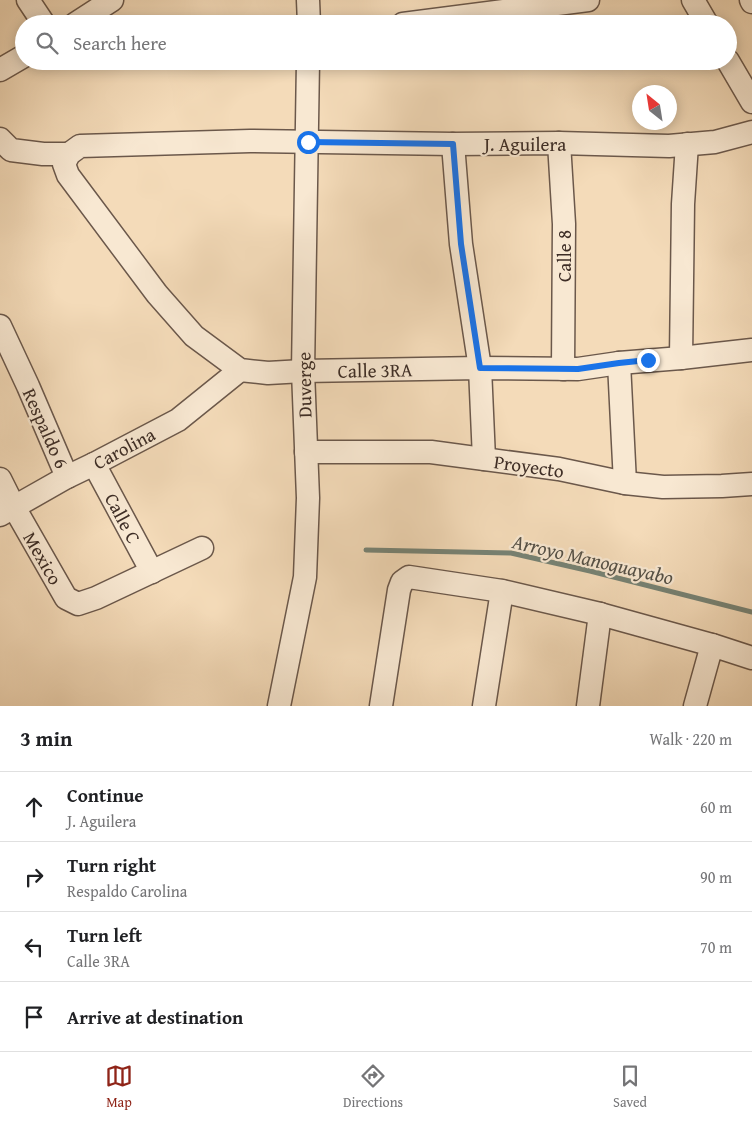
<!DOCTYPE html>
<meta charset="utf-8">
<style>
body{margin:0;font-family:"Gentium Book Plus",serif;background:#f6f6f6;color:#202124}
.compass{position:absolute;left:632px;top:85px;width:45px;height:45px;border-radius:50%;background:#fff;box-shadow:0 2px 12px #0003;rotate:330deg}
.stop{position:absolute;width:15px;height:15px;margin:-11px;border:4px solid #1a73e8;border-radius:50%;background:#fff}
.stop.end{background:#1a73e8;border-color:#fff;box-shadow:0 1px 5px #0008}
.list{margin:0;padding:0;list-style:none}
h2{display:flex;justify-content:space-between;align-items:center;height:65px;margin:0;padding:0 20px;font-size:21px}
h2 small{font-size:16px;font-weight:400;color:#757577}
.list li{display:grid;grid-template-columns:32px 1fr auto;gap:15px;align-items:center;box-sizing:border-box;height:70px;padding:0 20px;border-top:1px solid #e0e0e0}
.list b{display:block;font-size:19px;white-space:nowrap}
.list p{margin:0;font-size:16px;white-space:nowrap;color:#757577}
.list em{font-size:16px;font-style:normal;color:#757577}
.icon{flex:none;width:28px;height:28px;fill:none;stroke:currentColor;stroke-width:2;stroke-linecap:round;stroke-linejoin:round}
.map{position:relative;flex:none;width:752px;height:706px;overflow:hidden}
.search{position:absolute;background:#fff;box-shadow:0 2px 12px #0003;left:15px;right:15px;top:15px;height:55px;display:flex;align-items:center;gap:12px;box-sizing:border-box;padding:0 18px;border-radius:28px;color:#757577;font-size:19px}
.sheet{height:345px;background:#fff}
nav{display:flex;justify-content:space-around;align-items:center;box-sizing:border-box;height:70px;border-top:1px solid #e0e0e0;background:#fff;font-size:14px;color:#757577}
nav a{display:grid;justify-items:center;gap:2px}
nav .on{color:#8f2418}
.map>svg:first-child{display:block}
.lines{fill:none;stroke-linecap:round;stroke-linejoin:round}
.stream{stroke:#778375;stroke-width:5}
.minor-casing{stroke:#6b584b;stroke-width:25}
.minor{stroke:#f8e8d2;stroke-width:22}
.route{stroke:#1a73e8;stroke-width:6}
.labels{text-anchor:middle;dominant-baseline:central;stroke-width:4.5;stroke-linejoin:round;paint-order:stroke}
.street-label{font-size:19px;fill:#3d2d26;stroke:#f8e8d2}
.water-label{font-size:20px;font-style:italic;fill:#555147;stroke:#f8e8d2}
</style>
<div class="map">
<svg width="752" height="706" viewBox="0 0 752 706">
<rect width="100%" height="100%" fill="#f4dbb9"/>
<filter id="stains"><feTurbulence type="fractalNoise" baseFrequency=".004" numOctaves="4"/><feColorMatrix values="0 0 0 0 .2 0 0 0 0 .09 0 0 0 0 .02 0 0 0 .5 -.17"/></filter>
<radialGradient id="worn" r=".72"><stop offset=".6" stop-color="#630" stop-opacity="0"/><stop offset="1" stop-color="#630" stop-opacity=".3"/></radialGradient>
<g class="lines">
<path class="stream" d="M366 550 511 553 590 571 752 612"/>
<g class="minor-casing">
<g id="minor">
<path d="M28 0 44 24"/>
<path d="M308 0 309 24"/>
<path d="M693 0 707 24"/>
<path d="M751 0 752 2"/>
<path d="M75 24 112 0"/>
<path d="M403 24 588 0"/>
<path d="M728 61 752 102"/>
<path d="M0 70 24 56"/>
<path d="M752 132 715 142 669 146 559 143 453 144 250 141 80 146 69 154 64 164 68 175 157 294 194 336 240 370 268 373 303 371 480 368 578 369 619 363 681 358 752 350"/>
<path d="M0 139 11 150 43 154H69"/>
<path d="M559 143 564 224 563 369"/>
<path d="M453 144 461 244 480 368 484 459"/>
<path d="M0 326 28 386 67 477"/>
<path d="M681 358 683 204 687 144"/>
<path d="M619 363 625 483"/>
<path d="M306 452H431L559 469 625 483 663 487 722 486 752 484"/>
<path d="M94 464 152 572"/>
<path d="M0 479 14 507 66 598 78 604 96 598 202 548"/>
<path d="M0 515 67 477 94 464 178 420 240 370"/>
<path d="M279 706 305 577 308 498 303 371 308 61"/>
<path d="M381 706 399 590 402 582 409 577 502 591 600 614 712 645"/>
<path d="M484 706 502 591"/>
<path d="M588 706 600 614"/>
<path d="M695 706 712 645 752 658"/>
</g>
</g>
<use href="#minor" class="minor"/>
</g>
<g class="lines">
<path class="route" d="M308 142 453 144 461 244 480 368 578 369 619 363 648 360"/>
</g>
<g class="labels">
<g class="street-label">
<text x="525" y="144">J. Aguilera</text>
<text transform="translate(564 256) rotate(-90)">Calle 8</text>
<text transform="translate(375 370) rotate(-1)">Calle 3RA</text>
<text transform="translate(304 385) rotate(-91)">Duverge</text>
<text transform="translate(46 428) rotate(66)">Respaldo 6</text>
<text transform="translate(124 448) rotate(-28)">Carolina</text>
<text transform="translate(529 466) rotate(8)">Proyecto</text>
<text transform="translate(123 518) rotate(62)">Calle C</text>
<text transform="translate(43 558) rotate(60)">Mexico</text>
</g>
<g class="water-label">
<text transform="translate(593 559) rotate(13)">Arroyo Manoguayabo</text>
</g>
</g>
<rect width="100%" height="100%" filter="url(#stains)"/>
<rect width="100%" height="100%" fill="url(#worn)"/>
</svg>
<svg class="compass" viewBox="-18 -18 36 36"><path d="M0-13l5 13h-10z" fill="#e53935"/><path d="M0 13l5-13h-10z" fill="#757577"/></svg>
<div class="stop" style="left:308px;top:142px"></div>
<div class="stop end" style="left:648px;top:360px"></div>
<div class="search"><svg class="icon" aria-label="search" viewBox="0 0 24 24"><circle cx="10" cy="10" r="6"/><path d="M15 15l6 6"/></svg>Search here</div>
</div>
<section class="sheet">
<h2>3 min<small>Walk · 220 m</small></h2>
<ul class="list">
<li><svg class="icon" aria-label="ahead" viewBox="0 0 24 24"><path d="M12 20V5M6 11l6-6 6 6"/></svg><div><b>Continue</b><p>J. Aguilera</p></div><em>60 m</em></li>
<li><svg class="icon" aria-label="right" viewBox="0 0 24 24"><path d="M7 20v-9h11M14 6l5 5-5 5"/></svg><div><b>Turn right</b><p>Respaldo Carolina</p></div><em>90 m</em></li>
<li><svg class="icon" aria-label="left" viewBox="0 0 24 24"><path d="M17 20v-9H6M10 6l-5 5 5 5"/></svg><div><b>Turn left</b><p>Calle 3RA</p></div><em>70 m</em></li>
<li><svg class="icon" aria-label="arrive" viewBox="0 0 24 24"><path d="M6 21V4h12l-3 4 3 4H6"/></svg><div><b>Arrive at destination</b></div></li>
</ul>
</section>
<nav>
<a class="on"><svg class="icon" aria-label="map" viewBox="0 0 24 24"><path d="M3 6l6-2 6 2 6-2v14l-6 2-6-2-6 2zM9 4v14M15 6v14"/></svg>Map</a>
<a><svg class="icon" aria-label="directions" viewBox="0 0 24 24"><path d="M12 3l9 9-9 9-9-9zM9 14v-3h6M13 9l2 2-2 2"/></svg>Directions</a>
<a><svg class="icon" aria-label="saved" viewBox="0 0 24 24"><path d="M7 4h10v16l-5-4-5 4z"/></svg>Saved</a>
</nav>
